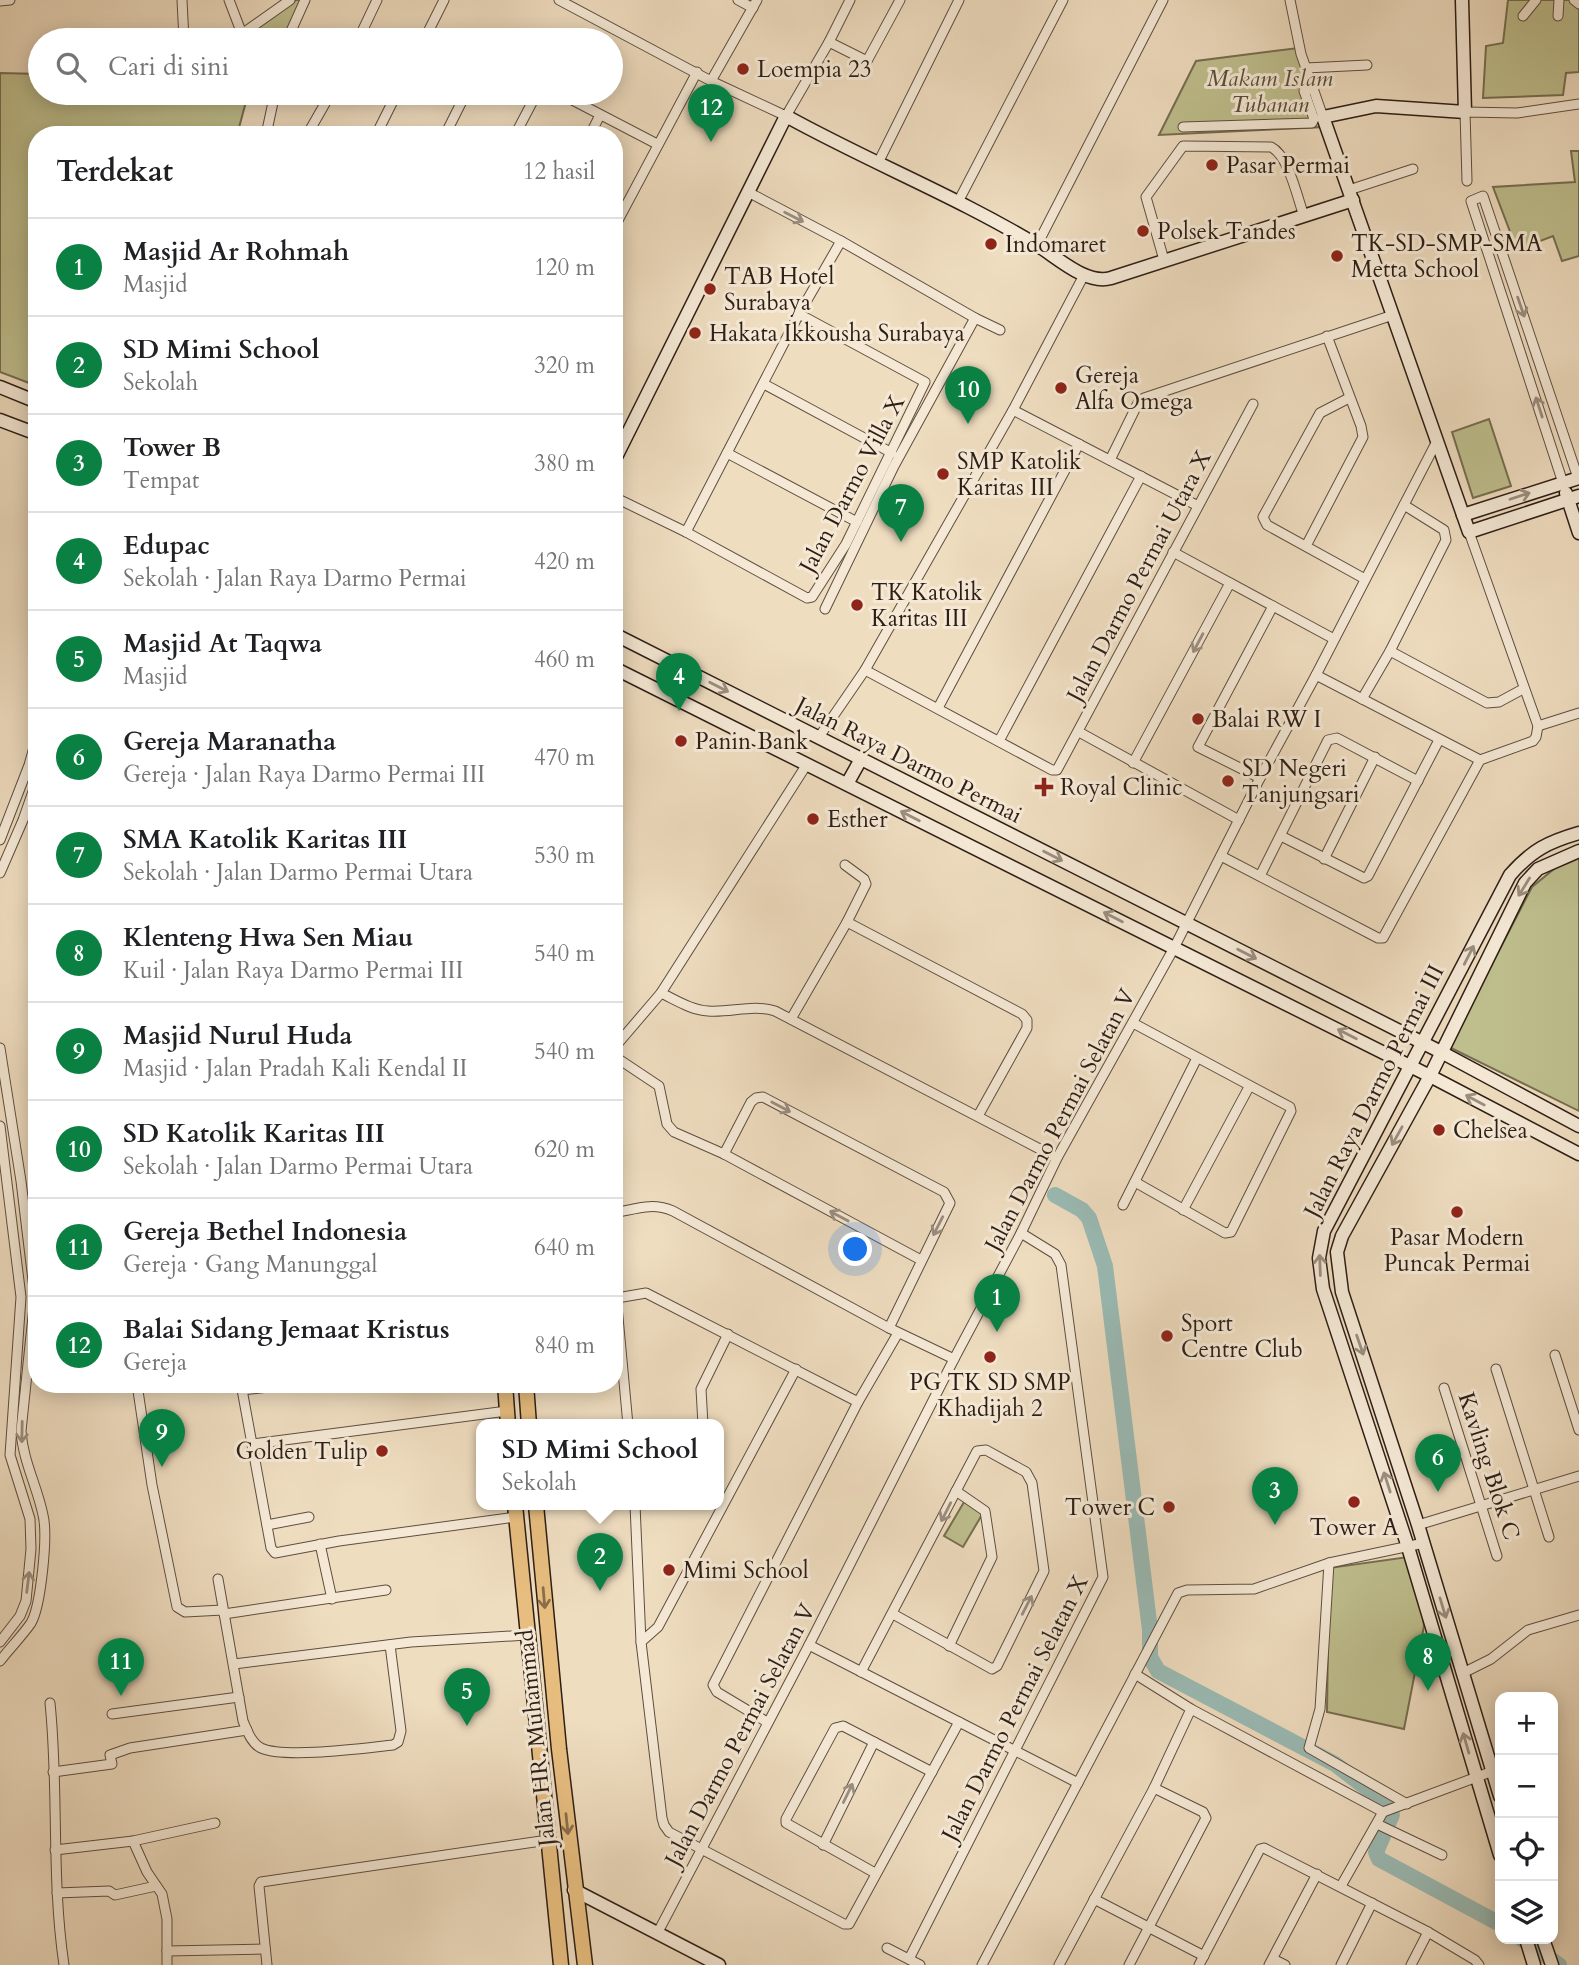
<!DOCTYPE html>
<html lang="id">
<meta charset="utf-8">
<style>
body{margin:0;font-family:Cardo,serif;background:#f6f6f6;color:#202124}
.controls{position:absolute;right:21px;bottom:21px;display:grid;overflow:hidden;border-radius:14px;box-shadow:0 4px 18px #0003}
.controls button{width:63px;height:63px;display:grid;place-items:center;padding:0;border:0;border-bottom:2px solid #e0e0e0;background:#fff;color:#202124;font:35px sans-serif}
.you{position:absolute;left:856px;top:1250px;width:24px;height:24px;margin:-18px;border:5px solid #fff;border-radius:50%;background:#1a73e8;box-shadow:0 0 0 10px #1a73e833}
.badge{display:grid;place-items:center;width:46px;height:46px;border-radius:50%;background:#0b8043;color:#fff;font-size:23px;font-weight:700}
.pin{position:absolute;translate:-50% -58px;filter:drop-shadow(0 2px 4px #0008)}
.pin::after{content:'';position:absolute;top:37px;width:24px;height:21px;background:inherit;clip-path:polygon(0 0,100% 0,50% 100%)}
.popup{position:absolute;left:476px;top:1419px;width:248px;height:91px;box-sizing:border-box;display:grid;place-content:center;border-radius:14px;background:#fff;filter:drop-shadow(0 2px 5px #0005);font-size:23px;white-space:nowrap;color:#757577}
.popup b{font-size:26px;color:#202124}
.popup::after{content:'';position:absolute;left:50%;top:100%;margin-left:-14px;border:14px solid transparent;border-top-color:#fff}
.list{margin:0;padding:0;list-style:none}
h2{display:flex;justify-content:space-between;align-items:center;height:91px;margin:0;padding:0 28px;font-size:30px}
h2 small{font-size:23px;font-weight:400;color:#757577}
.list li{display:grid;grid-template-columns:46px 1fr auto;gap:21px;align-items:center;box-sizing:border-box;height:98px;padding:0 28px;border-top:2px solid #e0e0e0}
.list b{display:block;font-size:26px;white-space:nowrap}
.list p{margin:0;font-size:23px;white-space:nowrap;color:#757577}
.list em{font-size:23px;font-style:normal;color:#757577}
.icon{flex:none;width:38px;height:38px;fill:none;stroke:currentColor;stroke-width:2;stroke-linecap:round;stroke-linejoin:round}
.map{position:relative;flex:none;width:1579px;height:1965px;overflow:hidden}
.search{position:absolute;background:#fff;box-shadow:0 4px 18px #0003;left:28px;top:28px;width:595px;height:77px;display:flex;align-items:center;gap:18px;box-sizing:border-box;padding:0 24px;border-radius:38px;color:#757577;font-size:26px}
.panel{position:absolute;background:#fff;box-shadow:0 4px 18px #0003;left:28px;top:126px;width:595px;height:1267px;border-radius:28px}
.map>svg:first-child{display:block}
.green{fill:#bfbf8e;stroke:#766e52;stroke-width:2}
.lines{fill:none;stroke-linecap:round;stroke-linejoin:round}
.river{stroke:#9abbb5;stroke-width:16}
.street-casing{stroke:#5e4e40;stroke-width:11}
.secondary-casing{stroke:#2d1e15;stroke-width:15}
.primary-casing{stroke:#2d1e15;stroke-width:17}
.street{stroke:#f5e9d6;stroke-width:9}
.secondary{stroke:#f5e9d6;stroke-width:12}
.primary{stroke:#e8be80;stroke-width:14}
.oneway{stroke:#9b8e7f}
.oneway2{stroke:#8a6e4a}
.poi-dot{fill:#8f2418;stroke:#f5e9d6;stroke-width:2.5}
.labels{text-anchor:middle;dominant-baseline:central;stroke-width:6;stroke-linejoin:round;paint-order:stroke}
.poi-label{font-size:23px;fill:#2d1e15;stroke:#f5e9d6;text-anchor:start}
.park-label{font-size:23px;font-style:italic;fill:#594e39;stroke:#f5e9d6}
.street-label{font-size:23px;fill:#2d1e15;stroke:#f5e9d6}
</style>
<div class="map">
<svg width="1579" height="1965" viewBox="0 0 1579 1965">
<rect width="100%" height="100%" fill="#efddc0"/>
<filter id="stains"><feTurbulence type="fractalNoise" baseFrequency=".00286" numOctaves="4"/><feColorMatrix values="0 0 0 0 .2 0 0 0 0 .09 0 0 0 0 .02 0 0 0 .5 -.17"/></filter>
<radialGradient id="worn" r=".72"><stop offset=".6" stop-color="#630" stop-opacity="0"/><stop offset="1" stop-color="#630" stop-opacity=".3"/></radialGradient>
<g class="green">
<path d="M296 0H301L285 37 255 36 257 28Z"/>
<path d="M1508 0H1579V72L1566 73 1563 95 1483 98 1486 46 1503 43Z"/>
<path d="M1298 48 1324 127 1159 135 1196 61Z"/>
<path d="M0 73 40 74V93H220L247 98 237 135H37V386L0 372Z"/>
<path d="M1571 151H1579V256L1562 261 1553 236 1517 250 1493 187 1575 182Z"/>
<path d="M1489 419 1511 486 1473 498 1452 432Z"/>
<path d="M1579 856V1111L1449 1047 1532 887 1565 860Z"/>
<path d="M964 1502 983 1513 963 1547 944 1536Z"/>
<path d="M1408 1557 1418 1576 1424 1626 1404 1729 1327 1712 1329 1568Z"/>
</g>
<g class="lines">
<g class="river">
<path d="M1055 1195 1082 1210 1089 1218 1105 1266 1150 1630V1657L1158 1671 1335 1764 1386 1803"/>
<path d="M1387 1826 1392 1815"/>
<path d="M1383 1836 1376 1852 1379 1859 1500 1924"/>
<path d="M1522 1939 1559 1965"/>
</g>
<g class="street-casing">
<g id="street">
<path d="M182 0 184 40"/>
<path d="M229 0 242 34 246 40"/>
<path d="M559 0 711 81 786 116 829 42 850 0"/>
<path d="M738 0 753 8"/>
<path d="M1290 0 1301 54 1323 117"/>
<path d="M1574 0 1579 4"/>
<path d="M0 1 10 0"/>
<path d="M1523 16 1536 0"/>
<path d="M1558 16 1559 0"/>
<path d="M242 34 290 0"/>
<path d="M287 40 305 0"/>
<path d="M358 40 377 0"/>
<path d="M424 40 444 0"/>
<path d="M829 42 867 61 900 0"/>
<path d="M1306 68 1367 65"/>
<path d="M711 81 757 0"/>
<path d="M559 93 657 144"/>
<path d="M1183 127 1312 123 1314 119 1304 91 1314 88"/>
<path d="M266 135 275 93"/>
<path d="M307 135 331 93"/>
<path d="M376 135 397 93"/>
<path d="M445 135 466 93"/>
<path d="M515 135 537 93"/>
<path d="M590 135 600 115"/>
<path d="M878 163 959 0"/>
<path d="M1467 181 1465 112 1517 113 1579 104"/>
<path d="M1349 190 1413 169"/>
<path d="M748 192 841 241 975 318 1000 330"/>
<path d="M958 202 1063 0"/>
<path d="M614 228 697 72"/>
<path d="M1037 245 1163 0"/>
<path d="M1164 260 1146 197 1183 146 1271 147C1289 156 1297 197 1304 216"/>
<path d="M764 384 892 453"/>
<path d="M1349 398 1320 413 1263 517 1267 525 1365 579"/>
<path d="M1013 410 1198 506"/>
<path d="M727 453 857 522"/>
<path d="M1110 460 1139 401 1144 398 1393 315"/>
<path d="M1563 483 1471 201 1483 196 1578 478"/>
<path d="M614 497 686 532 807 598 812 597 846 544 925 382 799 314"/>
<path d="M686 532 799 314 841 241"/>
<path d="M1306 546 1363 437 1361 426 1327 336"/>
<path d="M1173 552 1334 639"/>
<path d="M825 609 894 466 975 318"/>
<path d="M1390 651 1487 703 1499 702 1523 689"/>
<path d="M865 670 1052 770H1057L1253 404"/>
<path d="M1316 675 1480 760"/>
<path d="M1362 699 1390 651 1446 540 1444 530 1404 505"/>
<path d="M938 708 1079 444"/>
<path d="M1538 726 1579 713"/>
<path d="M1079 732 1239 820"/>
<path d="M819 737 865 670 1013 410 1084 275"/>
<path d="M999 741 1141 476"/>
<path d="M1133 763 1230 583"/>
<path d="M1260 778 1198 747 1273 606"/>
<path d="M1281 836 1364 878 1368 876 1439 740"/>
<path d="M0 840 29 765 37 737"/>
<path d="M1221 856 1378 938H1383L1480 760 1533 741 1536 737 1538 726 1469 532"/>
<path d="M1324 859 1375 757"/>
<path d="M0 873 23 820 37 780"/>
<path d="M1260 876 1328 740 1337 738 1418 781"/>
<path d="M847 922 1022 1014 1027 1020V1028L978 1116"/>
<path d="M661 993C676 1000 691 1010 708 1011 730 1013 753 1004 775 1011L1057 1158"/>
<path d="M791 1019 847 922 866 884 864 879 845 865"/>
<path d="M1133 1023 1290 1107 1291 1111 1231 1232 1225 1233 1135 1182"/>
<path d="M0 1048 21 1181 35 1297 21 1431C23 1461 37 1486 43 1515 48 1535 41 1606 31 1623 22 1636 10 1648 0 1661"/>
<path d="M614 1048 661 993 807 764"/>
<path d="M614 1056 659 1086 667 1124 674 1132 724 1154 921 1260"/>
<path d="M0 1126 21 1297 10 1455 30 1519 31 1549 26 1601 20 1616 0 1642"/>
<path d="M724 1154 751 1102 756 1098 763 1097 944 1192 950 1203 889 1328"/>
<path d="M1123 1205 1197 1058"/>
<path d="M1183 1210 1249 1087"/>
<path d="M614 1213C636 1209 652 1202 673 1211L889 1328 954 1359"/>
<path d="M614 1274 628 1425"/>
<path d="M617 1298 646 1293 858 1402"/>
<path d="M1555 1355 1579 1430"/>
<path d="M1496 1369 1549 1537"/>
<path d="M137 1384 152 1485 177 1607 185 1612 223 1610"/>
<path d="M241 1384 271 1548 275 1553 339 1541 516 1517"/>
<path d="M1444 1388 1497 1556"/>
<path d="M242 1390 294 1384"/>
<path d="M703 1425 701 1389 728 1334"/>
<path d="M253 1444 507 1411"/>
<path d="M635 1505 641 1642 662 1818 664 1825 669 1832 844 1924H849L959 1722"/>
<path d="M267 1525 309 1517"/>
<path d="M1418 1525 1579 1476"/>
<path d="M320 1544 332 1599"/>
<path d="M1329 1563 1320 1709 1309 1748 1407 1804"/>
<path d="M218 1579 243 1721C247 1730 251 1743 261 1748 285 1759 364 1748 393 1745L398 1742 401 1731 390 1645"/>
<path d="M224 1614 386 1590"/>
<path d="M641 1642 658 1627 796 1369"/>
<path d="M809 1645 1078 1783"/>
<path d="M949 1646 992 1557 985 1511 956 1491"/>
<path d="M234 1664 411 1642 527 1635"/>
<path d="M861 1672 977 1451 986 1450 1026 1472 1032 1483 1044 1571 997 1666 992 1669 893 1614"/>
<path d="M1463 1673 1491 1659 1528 1630 1579 1615"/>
<path d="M1135 1674 1191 1709 1383 1812 1493 1771"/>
<path d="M50 1703C59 1790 51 1878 64 1965"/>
<path d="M112 1714 239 1697"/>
<path d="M767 1722 717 1692 713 1685 858 1402 898 1333"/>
<path d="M53 1772 112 1764 110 1755 130 1748 247 1730"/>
<path d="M1377 1824 1442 1855"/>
<path d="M133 1841 147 1872 162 1894 167 1919V1965"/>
<path d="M823 1845 874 1742"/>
<path d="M55 1850 133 1841 215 1823"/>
<path d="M875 1873 786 1823V1819L835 1728 843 1726 932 1772"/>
<path d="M1341 1886 1383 1812"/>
<path d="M57 1893 109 1891 115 1895 156 1886"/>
<path d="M1094 1899 1204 1956"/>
<path d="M658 1932 809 1645 954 1359 1021 1233 1057 1158 1174 948 1260 778 1316 675 1437 441"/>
<path d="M887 1948 920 1965"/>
<path d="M167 1951 265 1949"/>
<path d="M909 1959 1103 1577 1061 1265 1055 1254 1021 1233"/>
<path d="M1273 1959 1285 1965"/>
<path d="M267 1965 259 1886 261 1882 548 1840"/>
<path d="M982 1965 1178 1593 1187 1590 1254 1589 1329 1563 1424 1543"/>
<path d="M1059 1965 1154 1788 1191 1709"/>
<path d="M1129 1965 1206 1818 1203 1812 1154 1788"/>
<path d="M1199 1965 1260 1849 1264 1848 1428 1932 1475 1960 1479 1965"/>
<path d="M1269 1965 1317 1874"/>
<path d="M1341 1965 1372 1903"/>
<path d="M1411 1965 1428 1932"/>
</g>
</g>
<g class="secondary-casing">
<g id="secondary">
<path d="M1462 0 1465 112 1376 106 1323 117 1469 532 1579 496"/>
<path d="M0 387 37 402"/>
<path d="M0 420 37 434"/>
<path d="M614 461 786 116C869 162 958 197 1040 247 1059 259 1087 285 1111 278L1353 200"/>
<path d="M1566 493 1579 533"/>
<path d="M1463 515 1579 478"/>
<path d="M614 634 1441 1052 1579 1126"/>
<path d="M614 668 1430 1076 1579 1154"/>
<path d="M847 784 861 759"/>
<path d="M1500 1796 1418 1525 1342 1292 1337 1252 1342 1236 1430 1076 1525 883 1538 869 1579 851"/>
<path d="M1500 1855 1408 1547 1323 1289 1319 1258 1324 1231 1510 875C1532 850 1548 842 1579 833"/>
<path d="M574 1890 719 1965"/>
<path d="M1526 1939 1534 1965"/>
<path d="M1543 1939 1552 1965"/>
</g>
</g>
<g class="primary-casing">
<g id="primary">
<path d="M505 1384 508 1425"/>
<path d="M526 1384 529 1425"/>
<path d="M515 1505 561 1965"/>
<path d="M536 1505 559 1749 585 1965"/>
</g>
</g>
<use href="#street" class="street"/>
<use href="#secondary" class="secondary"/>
<use href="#primary" class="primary"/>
</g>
<defs><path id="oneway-shaft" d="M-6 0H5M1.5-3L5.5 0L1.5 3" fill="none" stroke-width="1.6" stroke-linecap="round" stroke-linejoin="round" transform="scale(1.75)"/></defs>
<g class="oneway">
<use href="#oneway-shaft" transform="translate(794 217) rotate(27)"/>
<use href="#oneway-shaft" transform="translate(1521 307) rotate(71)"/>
<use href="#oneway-shaft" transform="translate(1539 407) rotate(-108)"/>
<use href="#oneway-shaft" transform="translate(1520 496) rotate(-18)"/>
<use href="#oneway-shaft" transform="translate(1198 643) rotate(118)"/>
<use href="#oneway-shaft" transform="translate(719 687) rotate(27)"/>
<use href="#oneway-shaft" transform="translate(910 816) rotate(-153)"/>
<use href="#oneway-shaft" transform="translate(1053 856) rotate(27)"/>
<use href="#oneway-shaft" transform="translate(1524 887) rotate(122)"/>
<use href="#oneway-shaft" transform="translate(1113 917) rotate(-153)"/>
<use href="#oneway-shaft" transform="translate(1247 954) rotate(27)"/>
<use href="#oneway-shaft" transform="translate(1469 955) rotate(-63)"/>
<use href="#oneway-shaft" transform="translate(1347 1034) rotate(-153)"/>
<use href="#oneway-shaft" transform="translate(1475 1100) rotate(-152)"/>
<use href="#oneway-shaft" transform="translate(781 1107) rotate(28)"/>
<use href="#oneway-shaft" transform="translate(1397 1136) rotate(119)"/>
<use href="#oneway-shaft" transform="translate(839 1216) rotate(-152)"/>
<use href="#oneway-shaft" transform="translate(938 1226) rotate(117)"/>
<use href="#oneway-shaft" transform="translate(1320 1265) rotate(-92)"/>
<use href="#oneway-shaft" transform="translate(1360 1345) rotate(71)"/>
<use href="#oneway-shaft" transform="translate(22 1432) rotate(91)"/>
<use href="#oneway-shaft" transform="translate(1387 1482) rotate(-108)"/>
<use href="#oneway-shaft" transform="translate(946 1512) rotate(117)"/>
<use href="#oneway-shaft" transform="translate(28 1582) rotate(-83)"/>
<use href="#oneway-shaft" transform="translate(1027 1605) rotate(-63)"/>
<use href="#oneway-shaft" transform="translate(1443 1608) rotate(73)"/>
<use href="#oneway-shaft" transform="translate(1466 1743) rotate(-106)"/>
<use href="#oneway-shaft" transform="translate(848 1793) rotate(-64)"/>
</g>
<g class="oneway2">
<use href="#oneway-shaft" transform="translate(544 1598) rotate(85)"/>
<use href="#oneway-shaft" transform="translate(567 1824) rotate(84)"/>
</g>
<g class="poi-dot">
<circle cx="743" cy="69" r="7"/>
<circle cx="1212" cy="165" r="7"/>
<circle cx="1143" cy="231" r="7"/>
<circle cx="991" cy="244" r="7"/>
<circle cx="1337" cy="256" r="7"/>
<circle cx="710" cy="289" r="7"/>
<circle cx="695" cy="333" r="7"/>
<circle cx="1061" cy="388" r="7"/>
<circle cx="943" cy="474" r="7"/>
<circle cx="857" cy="605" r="7"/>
<circle cx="1198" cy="719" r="7"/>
<circle cx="681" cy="741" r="7"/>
<circle cx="1228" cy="781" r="7"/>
<path d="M1040.5 776.5h7v7h7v7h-7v7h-7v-7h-7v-7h7z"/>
<circle cx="813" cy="819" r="7"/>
<circle cx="1439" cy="1130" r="7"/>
<circle cx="1457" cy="1212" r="7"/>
<circle cx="1167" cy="1336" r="7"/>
<circle cx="990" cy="1357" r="7"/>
<circle cx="382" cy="1451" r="7"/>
<circle cx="1354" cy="1502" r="7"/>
<circle cx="1169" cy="1507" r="7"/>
<circle cx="669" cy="1570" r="7"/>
</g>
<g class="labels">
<g class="poi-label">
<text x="757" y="69">Loempia 23</text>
<text x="1226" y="165">Pasar Permai</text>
<text x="1157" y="231">Polsek Tandes</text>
<text x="1351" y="243">TK-SD-SMP-SMA<tspan x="1351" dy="26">Metta School</tspan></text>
<text x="1005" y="244">Indomaret</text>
<text x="724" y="276">TAB Hotel<tspan x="724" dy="26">Surabaya</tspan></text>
<text x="709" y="333">Hakata Ikkousha Surabaya</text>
<text x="1075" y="375">Gereja<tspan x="1075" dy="26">Alfa Omega</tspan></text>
<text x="957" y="461">SMP Katolik<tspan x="957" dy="26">Karitas III</tspan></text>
<text x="871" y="592">TK Katolik<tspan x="871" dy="26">Karitas III</tspan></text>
<text x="1212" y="719">Balai RW I</text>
<text x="695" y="741">Panin Bank</text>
<text x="1242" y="768">SD Negeri<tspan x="1242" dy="26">Tanjungsari</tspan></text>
<text x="1060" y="787">Royal Clinic</text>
<text x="827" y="819">Esther</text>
<text x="1453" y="1130">Chelsea</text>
<text x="1457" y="1237" text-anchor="middle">Pasar Modern<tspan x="1457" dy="26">Puncak Permai</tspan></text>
<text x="1181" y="1323">Sport<tspan x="1181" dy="26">Centre Club</tspan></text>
<text x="990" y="1382" text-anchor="middle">PG TK SD SMP<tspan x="990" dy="26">Khadijah 2</tspan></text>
<text x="368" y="1451" text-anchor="end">Golden Tulip</text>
<text x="1155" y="1507" text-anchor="end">Tower C</text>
<text x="1354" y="1527" text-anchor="middle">Tower A</text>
<text x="683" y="1570">Mimi School</text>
</g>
<g class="park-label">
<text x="1270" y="78">Makam Islam<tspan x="1270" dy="26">Tubanan</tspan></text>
</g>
<g class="street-label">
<text transform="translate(852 484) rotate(-62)">Jalan Darmo Villa X</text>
<text transform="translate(1139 576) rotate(-62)">Jalan Darmo Permai Utara X</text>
<text transform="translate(909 760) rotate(27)">Jalan Raya Darmo Permai</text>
<text transform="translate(1374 1091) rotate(-63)">Jalan Raya Darmo Permai III</text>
<text transform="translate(1060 1120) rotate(-62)">Jalan Darmo Permai Selatan V</text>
<text transform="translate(1489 1466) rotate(72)">Kavling Blok C</text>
<text transform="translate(1015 1708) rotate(-63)">Jalan Darmo Permai Selatan X</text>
<text transform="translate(740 1735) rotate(-62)">Jalan Darmo Permai Selatan V</text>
<text transform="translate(536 1738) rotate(-96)">Jalan HR. Muhammad</text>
</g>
</g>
<rect width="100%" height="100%" filter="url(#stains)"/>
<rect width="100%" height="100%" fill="url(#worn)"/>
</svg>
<div class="controls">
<button>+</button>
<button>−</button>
<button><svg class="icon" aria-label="locate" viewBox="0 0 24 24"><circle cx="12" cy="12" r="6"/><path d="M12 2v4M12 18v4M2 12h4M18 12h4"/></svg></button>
<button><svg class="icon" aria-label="layers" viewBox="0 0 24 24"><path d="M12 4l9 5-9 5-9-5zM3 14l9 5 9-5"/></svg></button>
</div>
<div class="you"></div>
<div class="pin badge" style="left:997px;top:1332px">1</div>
<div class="pin badge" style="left:600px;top:1591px">2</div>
<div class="popup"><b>SD Mimi School</b>Sekolah</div>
<div class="pin badge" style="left:1275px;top:1525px">3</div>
<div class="pin badge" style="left:679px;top:711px">4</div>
<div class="pin badge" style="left:467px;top:1726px">5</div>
<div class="pin badge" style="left:1438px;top:1492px">6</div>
<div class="pin badge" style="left:901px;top:542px">7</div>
<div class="pin badge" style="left:1428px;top:1691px">8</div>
<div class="pin badge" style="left:162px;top:1467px">9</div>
<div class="pin badge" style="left:968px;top:424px">10</div>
<div class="pin badge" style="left:121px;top:1696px">11</div>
<div class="pin badge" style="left:711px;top:142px">12</div>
<div class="search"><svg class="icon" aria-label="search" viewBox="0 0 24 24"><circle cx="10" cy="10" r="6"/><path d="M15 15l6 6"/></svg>Cari di sini</div>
<section class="panel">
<h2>Terdekat<small>12 hasil</small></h2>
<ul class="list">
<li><span class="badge">1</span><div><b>Masjid Ar Rohmah</b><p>Masjid</p></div><em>120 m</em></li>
<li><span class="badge">2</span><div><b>SD Mimi School</b><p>Sekolah</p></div><em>320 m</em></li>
<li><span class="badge">3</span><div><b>Tower B</b><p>Tempat</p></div><em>380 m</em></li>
<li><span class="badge">4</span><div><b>Edupac</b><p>Sekolah · Jalan Raya Darmo Permai</p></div><em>420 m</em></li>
<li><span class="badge">5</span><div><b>Masjid At Taqwa</b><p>Masjid</p></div><em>460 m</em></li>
<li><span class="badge">6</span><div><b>Gereja Maranatha</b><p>Gereja · Jalan Raya Darmo Permai III</p></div><em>470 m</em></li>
<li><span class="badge">7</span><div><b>SMA Katolik Karitas III</b><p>Sekolah · Jalan Darmo Permai Utara</p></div><em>530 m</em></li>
<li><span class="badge">8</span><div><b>Klenteng Hwa Sen Miau</b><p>Kuil · Jalan Raya Darmo Permai III</p></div><em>540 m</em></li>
<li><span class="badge">9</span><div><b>Masjid Nurul Huda</b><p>Masjid · Jalan Pradah Kali Kendal II</p></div><em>540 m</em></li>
<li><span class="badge">10</span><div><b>SD Katolik Karitas III</b><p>Sekolah · Jalan Darmo Permai Utara</p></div><em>620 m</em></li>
<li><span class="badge">11</span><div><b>Gereja Bethel Indonesia</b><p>Gereja · Gang Manunggal</p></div><em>640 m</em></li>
<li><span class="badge">12</span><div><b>Balai Sidang Jemaat Kristus</b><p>Gereja</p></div><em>840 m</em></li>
</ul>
</section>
</div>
